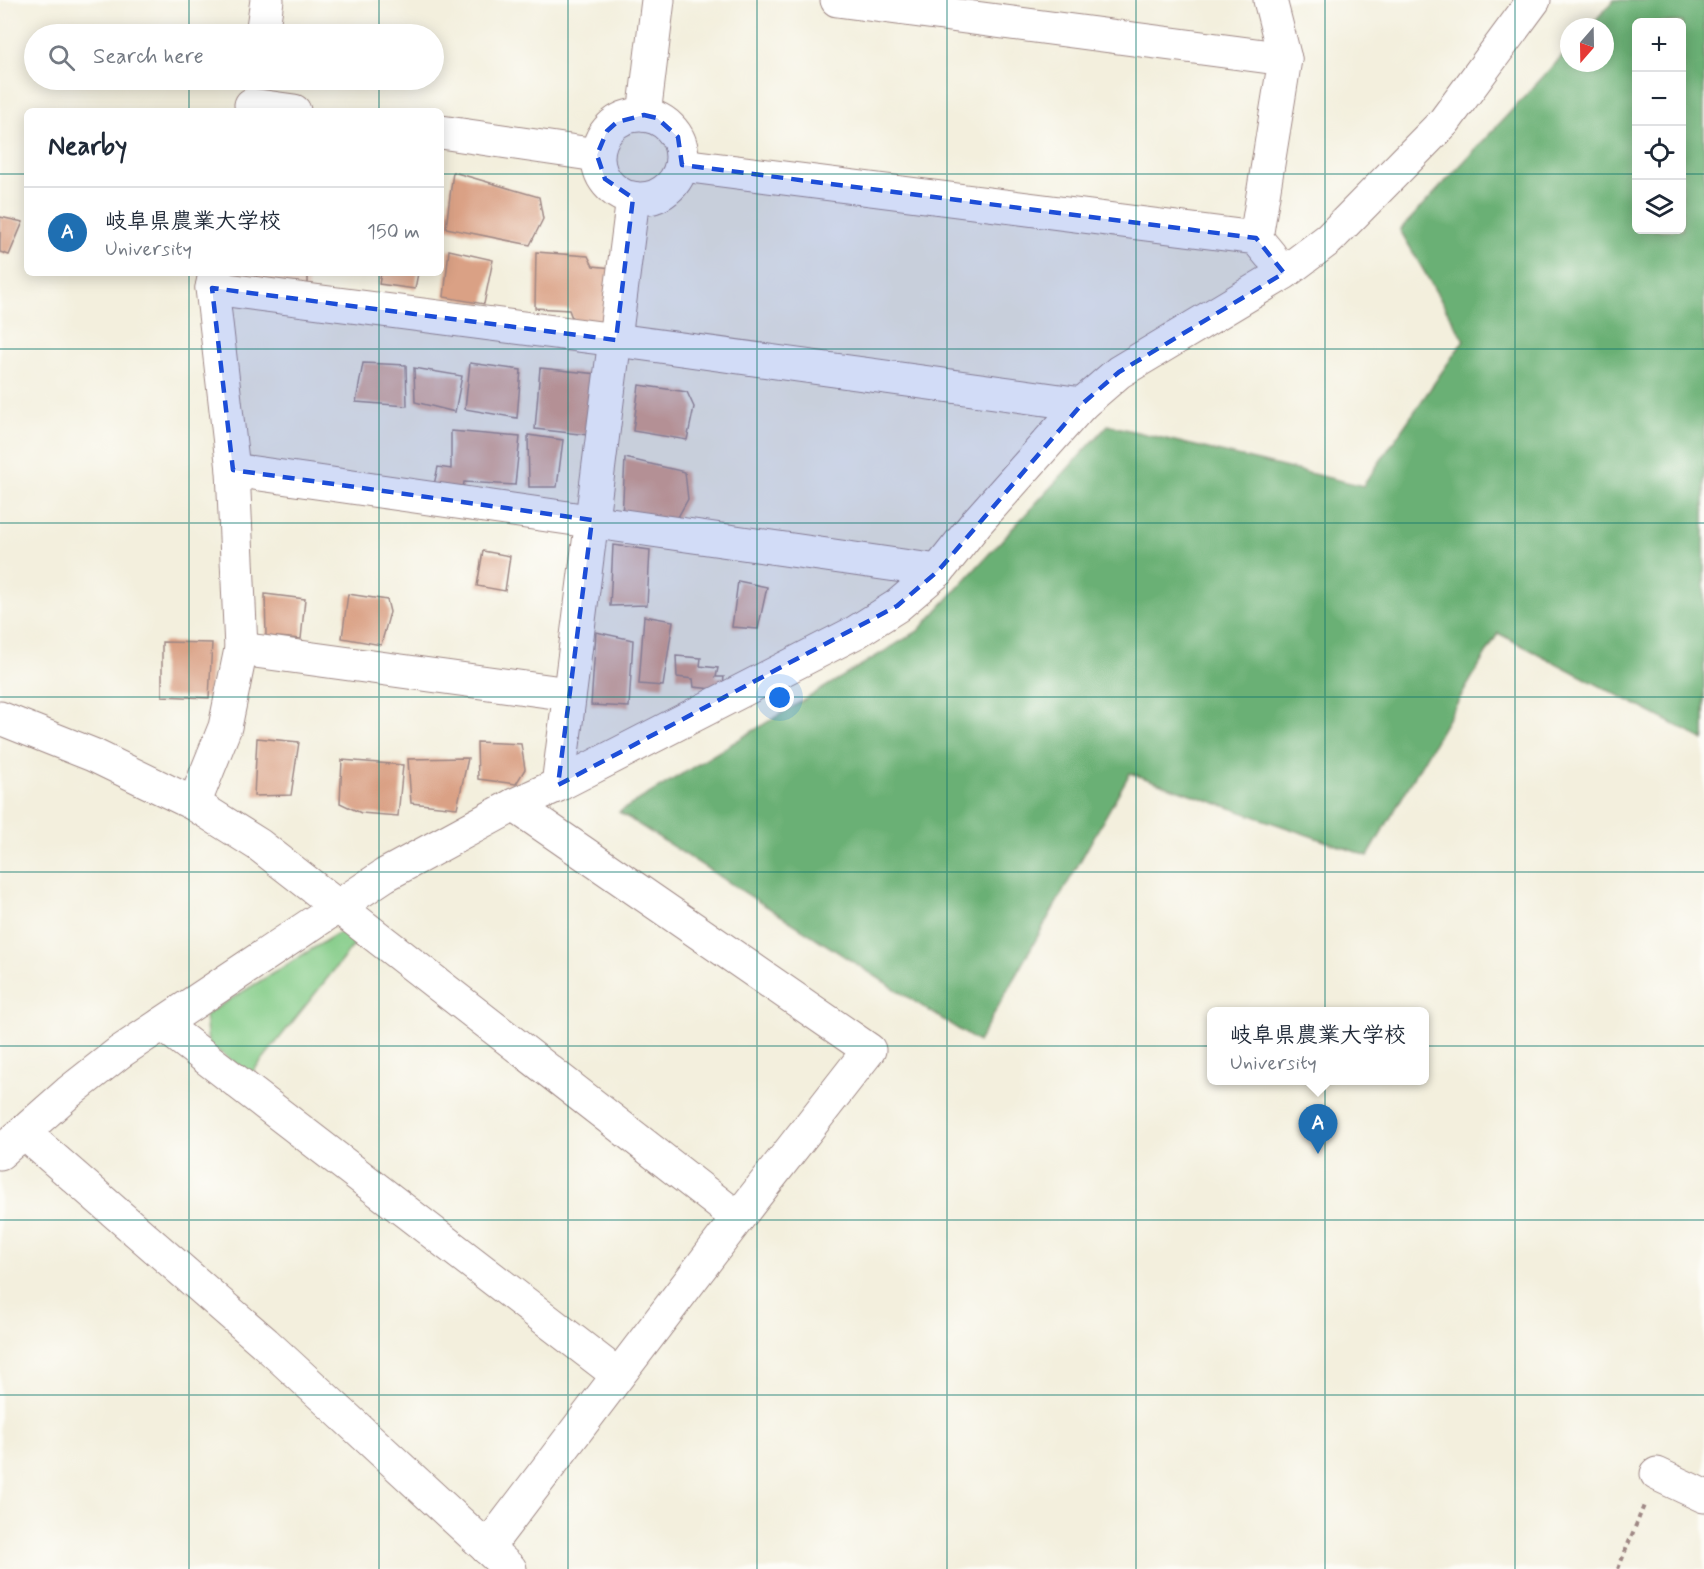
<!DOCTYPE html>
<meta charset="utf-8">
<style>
body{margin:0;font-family:Mynerve,"Klee One",sans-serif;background:#f6f6f7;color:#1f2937}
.controls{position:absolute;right:18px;top:18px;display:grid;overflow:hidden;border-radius:9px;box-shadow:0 3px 15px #0003}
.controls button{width:54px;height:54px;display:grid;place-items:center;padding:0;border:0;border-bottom:2px solid #e0e1e3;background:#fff;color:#1f2937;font:30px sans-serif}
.compass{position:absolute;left:1560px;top:18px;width:54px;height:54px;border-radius:50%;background:#fff;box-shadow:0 3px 15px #0003;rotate:200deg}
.you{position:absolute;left:780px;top:698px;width:21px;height:21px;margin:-15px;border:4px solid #fff;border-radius:50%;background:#1a73e8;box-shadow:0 0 0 9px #1a73e833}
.badge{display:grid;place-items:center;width:39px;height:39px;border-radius:50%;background:#1f6fb2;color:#fff;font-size:20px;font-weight:700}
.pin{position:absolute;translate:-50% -50px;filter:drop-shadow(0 2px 3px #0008)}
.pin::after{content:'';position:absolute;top:32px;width:21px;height:18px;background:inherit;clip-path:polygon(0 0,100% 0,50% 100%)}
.popup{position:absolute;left:1207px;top:1007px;width:222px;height:78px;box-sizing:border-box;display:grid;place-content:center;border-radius:9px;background:#fff;filter:drop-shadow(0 2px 4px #0005);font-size:20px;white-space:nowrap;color:#747a83}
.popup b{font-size:22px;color:#1f2937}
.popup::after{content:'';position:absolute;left:50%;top:100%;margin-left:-12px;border:12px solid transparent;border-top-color:#fff}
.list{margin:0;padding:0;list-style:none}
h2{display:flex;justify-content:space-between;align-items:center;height:78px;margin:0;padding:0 24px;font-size:26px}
h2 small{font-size:20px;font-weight:400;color:#747a83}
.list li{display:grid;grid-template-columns:39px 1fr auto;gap:18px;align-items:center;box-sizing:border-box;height:90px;padding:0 24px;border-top:2px solid #e0e1e3}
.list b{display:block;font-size:22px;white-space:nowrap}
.list p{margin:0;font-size:20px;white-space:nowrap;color:#747a83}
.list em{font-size:20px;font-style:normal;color:#747a83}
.icon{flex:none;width:33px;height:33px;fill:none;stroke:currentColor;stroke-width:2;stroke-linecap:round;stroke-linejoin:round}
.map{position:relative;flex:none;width:1704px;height:1569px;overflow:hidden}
.search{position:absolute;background:#fff;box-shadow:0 3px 15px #0003;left:24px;top:24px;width:420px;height:66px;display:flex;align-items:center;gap:15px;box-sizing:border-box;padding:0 21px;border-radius:33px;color:#747a83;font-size:22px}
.panel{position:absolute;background:#fff;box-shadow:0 3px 15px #0003;left:24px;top:108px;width:420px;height:168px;border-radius:9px}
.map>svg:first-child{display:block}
.green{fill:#84cc88;stroke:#67765a;stroke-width:1.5}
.forest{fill:#6bb074;stroke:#5a6850;stroke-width:1.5;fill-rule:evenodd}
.building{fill:#daa185}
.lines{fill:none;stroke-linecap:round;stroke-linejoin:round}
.minor-casing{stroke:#9e8784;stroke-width:35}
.path{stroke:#9e8784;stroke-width:4;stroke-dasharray:4.5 4.5;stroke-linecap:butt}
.minor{stroke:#fff;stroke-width:33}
.marked{fill:#1d4ed8;fill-opacity:0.2;stroke:#1d4ed8;stroke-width:4.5;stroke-dasharray:12 8;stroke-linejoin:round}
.grid{fill:none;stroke:#0f766e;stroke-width:1.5;stroke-opacity:0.55}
</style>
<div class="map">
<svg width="1704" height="1569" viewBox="0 0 1704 1569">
<rect width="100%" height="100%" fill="#fdfcf7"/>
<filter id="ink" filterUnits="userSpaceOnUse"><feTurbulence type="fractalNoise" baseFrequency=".0167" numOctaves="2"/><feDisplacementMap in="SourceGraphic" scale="12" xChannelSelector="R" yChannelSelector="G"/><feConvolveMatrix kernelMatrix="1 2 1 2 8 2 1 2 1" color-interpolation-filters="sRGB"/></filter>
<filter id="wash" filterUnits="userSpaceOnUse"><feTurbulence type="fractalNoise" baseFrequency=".008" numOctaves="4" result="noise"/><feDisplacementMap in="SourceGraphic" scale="24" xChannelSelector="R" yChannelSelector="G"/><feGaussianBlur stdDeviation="1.35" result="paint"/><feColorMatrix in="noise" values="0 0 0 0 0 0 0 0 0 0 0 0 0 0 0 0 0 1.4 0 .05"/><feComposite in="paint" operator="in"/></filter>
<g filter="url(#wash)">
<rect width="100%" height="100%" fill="#f3efdd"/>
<path class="green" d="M343 930 357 941 251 1074 208 1044 205 1015Z"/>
<path class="forest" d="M1614 0H1704V740L1498 633 1368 856 1130 773 978 1042 619 812 918 631 1108 425 1363 486 1464 340 1400 230 1569 49V63H1605V27H1589ZM1636 22H1682V230H1636Z"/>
<g id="blocks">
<g class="building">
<path d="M453 172 539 197 543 219 530 245 446 228Z"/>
<path d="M0 217 23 222 9 255 0 252Z"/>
<path d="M449 250 493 260 484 304 444 297Z"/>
<path d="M536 252 588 256 593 266 612 268 607 326 574 323 569 310 535 308Z"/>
<path d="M256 273H308V291L257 285Z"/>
<path d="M381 273H418L415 289 379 284Z"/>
<path d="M363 363 406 365 407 406 356 402Z"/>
<path d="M470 363 521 370 517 418 465 409Z"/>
<path d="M414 368 462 376 455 412 415 402Z"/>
<path d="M540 368 598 374 588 435 535 429Z"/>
<path d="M639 385 687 392 694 407 687 440 633 431Z"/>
<path d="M451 431 520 437 515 485 464 482 462 495 433 489 438 467 451 469Z"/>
<path d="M528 435 563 440 557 487H529Z"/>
<path d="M625 458 685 472 688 499 672 528 622 519Z"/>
<path d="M613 545 650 550 647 605 610 606Z"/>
<path d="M483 551 510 556 505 591 477 586Z"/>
<path d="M738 581 767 587 758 629 732 627Z"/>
<path d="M265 594 305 599 301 639 266 636Z"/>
<path d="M348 594 387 600 390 612 381 645 342 638Z"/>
<path d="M644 616 673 621 663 686 639 684Z"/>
<path d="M596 632 633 640 629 707 591 705Z"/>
<path d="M162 642 212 643 209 698 162 696Z"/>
<path d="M676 656 701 658 700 666 718 668 716 677H724L722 690 694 687 693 679 677 677Z"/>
<path d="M257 738 299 742 291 795 254 796Z"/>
<path d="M477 742 521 744 525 769 516 784 478 779Z"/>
<path d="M468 758 457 808 411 803 408 759Z"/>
<path d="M342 760 403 765 398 816 361 813 340 803Z"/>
</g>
</g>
</g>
<g filter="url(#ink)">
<use href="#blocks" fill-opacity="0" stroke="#9e8784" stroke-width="1.5"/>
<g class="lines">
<g class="minor-casing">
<g id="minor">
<path d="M837 0 1285 59 1256 238"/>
<path d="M1270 0 1285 59"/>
<path d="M262 34 267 0"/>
<path d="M251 105 294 111"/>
<path d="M644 115 658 0"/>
<circle cx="640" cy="157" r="42"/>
<path d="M441 132 597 155"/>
<path d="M682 165 1256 238 1270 255"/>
<path d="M212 288 616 340 1082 404"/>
<path d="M233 470 938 571"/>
<path d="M241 649 569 694"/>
<path d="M0 718 93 755 194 804 259 845 738 1218 487 1548"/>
<path d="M558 785 633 198"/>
<path d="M194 804 225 727 241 649 233 470 212 288 215 273"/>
<path d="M514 805 869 1050 738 1218"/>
<path d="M162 1024 618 1375"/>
<path d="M23 1132 265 1343 510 1569"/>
<path d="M0 1153 69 1092 120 1052 385 875 514 805 558 785 856 632 897 606 938 571 977 522 1082 404 1119 372 1284 273 1329 239 1444 122 1534 0"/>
<path d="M1657 1474 1704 1496"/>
</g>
</g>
<path class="path" d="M1618 1569 1645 1503"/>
<use href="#minor" class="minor"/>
</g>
</g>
<path class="marked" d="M644 115 657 118 678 137 682 165 1256 238 1284 273 1119 372 1082 404 938 571 897 606 558 785 592 520 233 470 212 288 616 340 633 198 605 179 597 155 607 131 617 122Z"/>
<path class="grid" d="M189 0V34M379 0V34M568 0V1569M757 0V1569M947 0V1569M1136 0V1569M1325 0V1569M1515 0V1569M189 80V111M379 80V111M0 174H27M441 174H1636M1682 174H1704M189 273V1569M379 273V1569M0 349H1704M0 523H1704M0 697H1704M0 872H1704M0 1046H1704M0 1220H1704M0 1395H1704"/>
</svg>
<div class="controls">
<button>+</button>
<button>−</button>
<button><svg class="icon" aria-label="locate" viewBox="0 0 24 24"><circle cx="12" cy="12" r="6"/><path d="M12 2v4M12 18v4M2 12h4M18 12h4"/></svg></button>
<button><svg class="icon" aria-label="layers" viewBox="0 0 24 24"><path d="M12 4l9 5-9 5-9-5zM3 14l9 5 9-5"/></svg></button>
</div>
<svg class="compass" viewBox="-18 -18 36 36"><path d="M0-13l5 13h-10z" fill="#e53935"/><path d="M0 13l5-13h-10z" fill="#747a83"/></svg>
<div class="you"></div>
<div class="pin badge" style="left:1318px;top:1154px">A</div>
<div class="popup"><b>岐阜県農業大学校</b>University</div>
<div class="search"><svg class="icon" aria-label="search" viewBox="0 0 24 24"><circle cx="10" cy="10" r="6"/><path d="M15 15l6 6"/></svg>Search here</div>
<section class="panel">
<h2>Nearby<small></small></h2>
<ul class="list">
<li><span class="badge">A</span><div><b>岐阜県農業大学校</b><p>University</p></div><em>150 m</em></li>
</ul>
</section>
</div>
